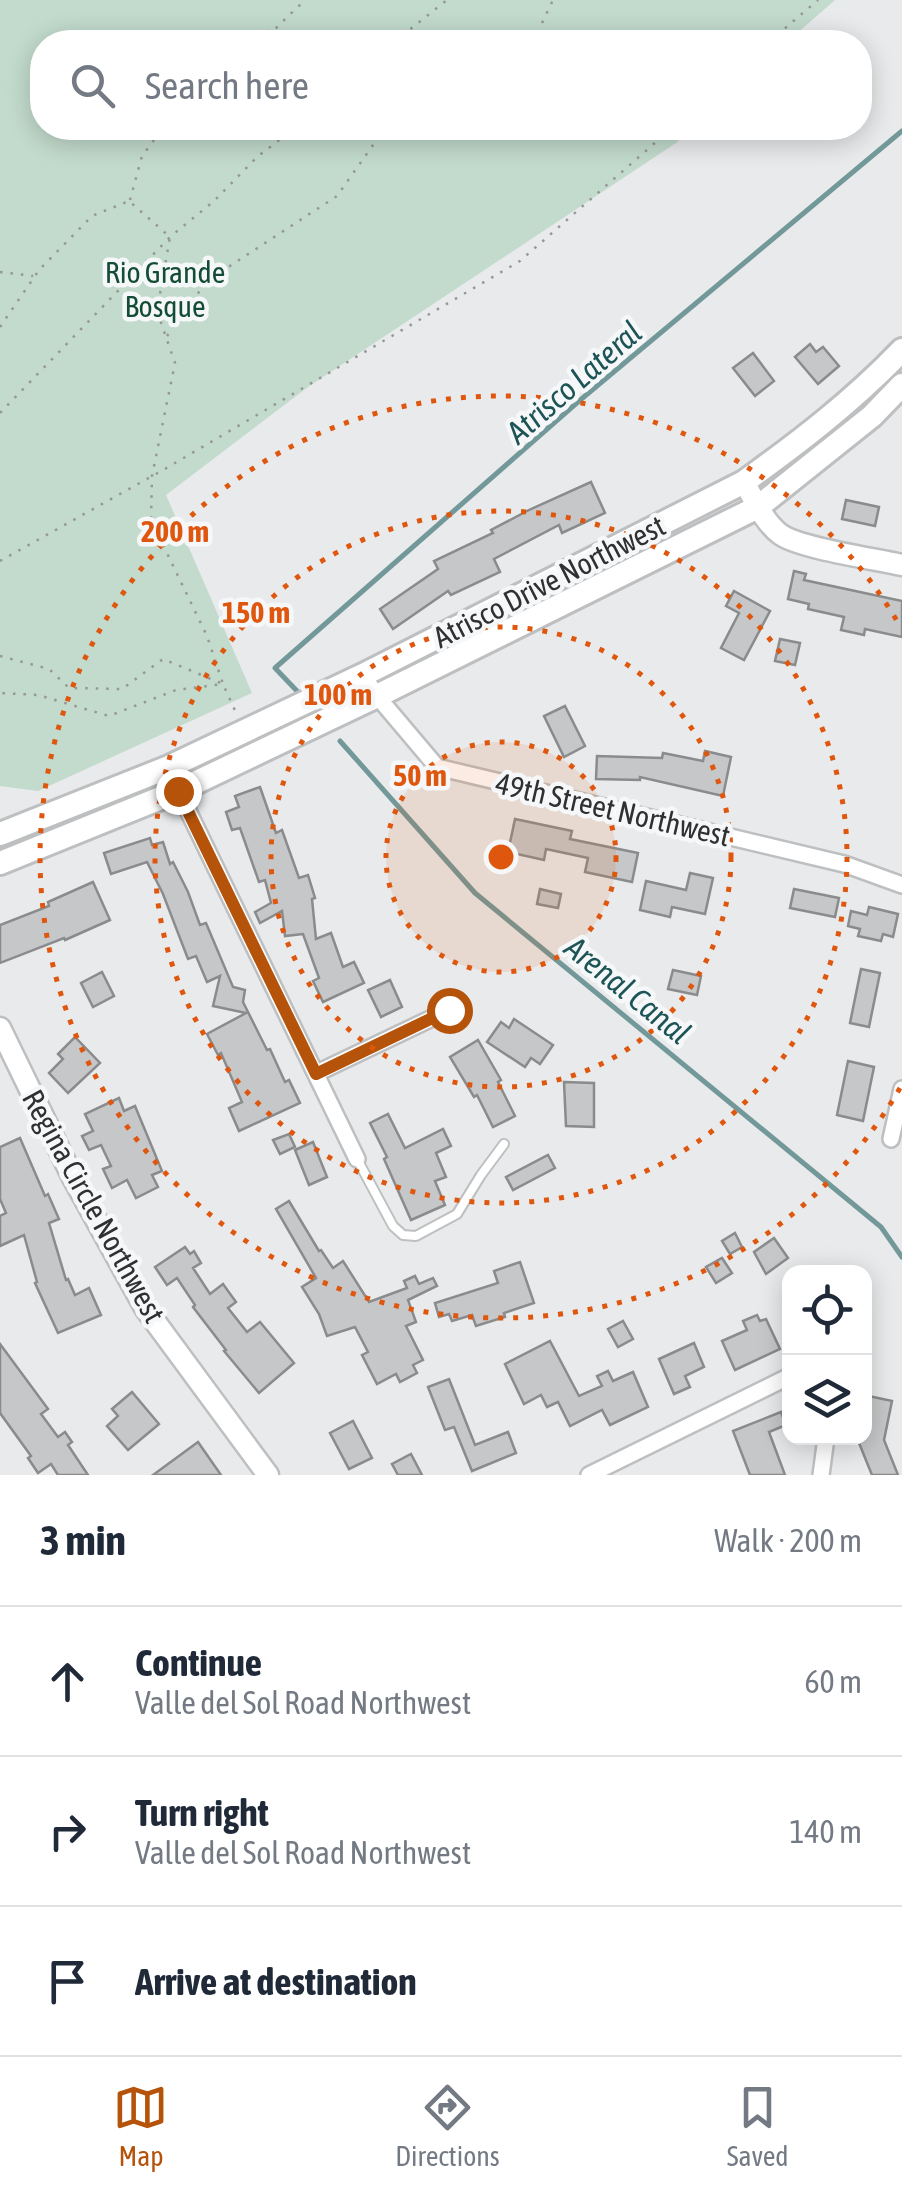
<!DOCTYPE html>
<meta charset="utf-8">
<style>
body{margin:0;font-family:"Asap Condensed",sans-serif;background:#f6f6f7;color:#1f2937}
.controls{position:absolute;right:30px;bottom:30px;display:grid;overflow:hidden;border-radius:20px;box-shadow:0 5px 25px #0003}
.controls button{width:90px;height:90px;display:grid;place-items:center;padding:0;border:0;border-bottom:2px solid #e0e1e3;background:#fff;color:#1f2937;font:50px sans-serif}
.stop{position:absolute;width:30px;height:30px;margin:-22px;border:8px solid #b45309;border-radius:50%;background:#fff}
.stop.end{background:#b45309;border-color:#fff;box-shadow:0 2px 10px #0008}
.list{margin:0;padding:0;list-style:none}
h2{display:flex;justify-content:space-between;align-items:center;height:130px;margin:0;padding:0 40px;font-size:42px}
h2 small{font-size:32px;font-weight:400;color:#747a83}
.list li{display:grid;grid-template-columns:65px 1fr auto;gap:30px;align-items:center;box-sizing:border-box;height:150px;padding:0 40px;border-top:2px solid #e0e1e3}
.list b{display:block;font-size:38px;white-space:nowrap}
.list p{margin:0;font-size:32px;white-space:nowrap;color:#747a83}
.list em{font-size:32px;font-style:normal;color:#747a83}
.icon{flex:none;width:55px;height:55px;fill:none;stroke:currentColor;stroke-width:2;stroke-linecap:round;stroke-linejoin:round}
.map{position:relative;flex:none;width:902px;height:1475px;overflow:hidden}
.search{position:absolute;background:#fff;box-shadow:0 5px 25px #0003;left:30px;right:30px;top:30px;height:110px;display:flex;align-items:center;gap:25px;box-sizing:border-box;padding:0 35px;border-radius:40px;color:#747a83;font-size:38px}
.sheet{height:580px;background:#fff}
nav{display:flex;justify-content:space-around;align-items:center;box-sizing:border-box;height:140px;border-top:2px solid #e0e1e3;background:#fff;font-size:28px;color:#747a83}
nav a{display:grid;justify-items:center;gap:5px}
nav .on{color:#b45309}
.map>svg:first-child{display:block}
.green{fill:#c2dbcd}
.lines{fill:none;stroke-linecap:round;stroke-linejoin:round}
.stream{stroke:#729899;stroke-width:5}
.building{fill:#c5c7c8;stroke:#8a8b8c;stroke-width:2.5}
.service-casing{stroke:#bdbfc0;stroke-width:12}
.minor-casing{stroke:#bdbfc0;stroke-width:20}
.tertiary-casing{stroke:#bdbfc0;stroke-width:25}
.secondary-casing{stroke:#bdbfc0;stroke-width:28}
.path{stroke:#969797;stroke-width:2.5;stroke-dasharray:2.5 8;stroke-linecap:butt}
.service{stroke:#fff;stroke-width:8}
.minor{stroke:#fff;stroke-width:15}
.tertiary{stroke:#fff;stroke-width:20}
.secondary{stroke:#fff;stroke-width:22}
.route{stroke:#b45309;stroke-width:12}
.ring{fill:none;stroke:#df570e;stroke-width:5;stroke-dasharray:5 10}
.labels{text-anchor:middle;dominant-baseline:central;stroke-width:9;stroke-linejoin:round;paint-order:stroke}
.park-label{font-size:30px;fill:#134d35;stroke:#f6f7f9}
.street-label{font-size:30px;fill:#2f3030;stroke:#f6f7f9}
.water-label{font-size:32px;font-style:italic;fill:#1d5456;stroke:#f6f7f9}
.centre{fill:#df570e;stroke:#f6f7f9;stroke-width:5}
.ring-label{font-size:30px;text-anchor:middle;font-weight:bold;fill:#df570e;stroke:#f6f7f9;stroke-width:9;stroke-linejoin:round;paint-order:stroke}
</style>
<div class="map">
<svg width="902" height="1475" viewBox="0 0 902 1475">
<rect width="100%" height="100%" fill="#e9eaeb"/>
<path class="green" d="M0 0H835L787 42H42V128H693L676 143 308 387 166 495 252 693 38 791 0 786Z"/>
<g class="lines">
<g class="stream">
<path d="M297 691 275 668 579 401 902 131"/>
<path d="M340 741 475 893 881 1227 902 1257"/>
</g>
</g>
<g class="building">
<path d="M810 344 816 352 823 347 839 366 818 384 795 357Z"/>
<path d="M753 353 774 381 755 396 733 368Z"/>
<path d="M591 482 605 513 562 533 559 525 494 559 500 572 451 595 448 591 393 629 380 609 438 569 434 561 493 533 491 530 531 509Z"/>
<path d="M846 500 879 507 875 526 842 519Z"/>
<path d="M794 571 806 574 804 580 902 601V637L865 629 864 635 841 630 844 617 808 609 809 604 788 599Z"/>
<path d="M734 591 770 611 744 660 721 648 739 613 726 606Z"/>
<path d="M780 639 800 643 795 665 775 661Z"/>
<path d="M565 706 585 746 564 757 544 716Z"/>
<path d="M705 751 731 757 723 796 640 777V780L596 779 597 756 662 758 663 753 703 761Z"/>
<path d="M260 787 276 833 282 830 299 878 308 875 315 898 312 899 316 939 331 933 343 967 354 962 364 983 323 1002 313 981 319 978 303 934 285 936 282 911 260 923 255 912 271 903 265 880 259 882 240 828 232 830 226 812 239 807 235 796Z"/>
<path d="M515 819 572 831 570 839 638 853 632 882 585 872 588 858 546 849 544 860 508 852Z"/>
<path d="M150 838 152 845 163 842 170 864 173 862 188 892 200 925 206 923 233 987 245 990 243 1002 267 1050 270 1049 285 1082 289 1080 300 1103 239 1131 229 1108 242 1102 221 1053 218 1055 207 1034 246 1013 213 1006 220 976 207 982 196 956 188 959 163 894 147 862 111 874 104 853Z"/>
<path d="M690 873 713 878 705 914 672 907 670 917 640 910 646 881 686 890Z"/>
<path d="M93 882 110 920 65 940 64 938 0 963V925L49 906 48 902Z"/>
<path d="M540 889 561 894 558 908 537 904Z"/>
<path d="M794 889 839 898 835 917 790 908Z"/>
<path d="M869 907 898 914 893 937 883 934 881 941 858 936 860 929 848 926 851 911 867 915Z"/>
<path d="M861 969 880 973 869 1027 850 1023Z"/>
<path d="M673 970 701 976 697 995 668 989Z"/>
<path d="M102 972 114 996 93 1007 81 983Z"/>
<path d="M390 980 402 1007 381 1017 368 990Z"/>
<path d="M514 1019 553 1045 540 1064 531 1058 525 1067 487 1042 501 1022 509 1028Z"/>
<path d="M75 1037 100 1063 68 1093 49 1073 63 1059 58 1054Z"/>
<path d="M478 1040 501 1080 498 1082 515 1116 493 1127 477 1095 474 1097 450 1057Z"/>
<path d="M848 1061 874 1067 863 1121 837 1115Z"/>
<path d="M564 1082 594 1083V1127L566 1126Z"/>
<path d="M119 1098 124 1111 135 1106 162 1171 152 1175 158 1187 136 1198 127 1180 112 1188 103 1169 111 1166 101 1145 89 1150 82 1136 93 1131 85 1114Z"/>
<path d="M388 1114 405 1148 443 1129 451 1146 436 1153 446 1177 435 1181 445 1205 411 1220 384 1159 387 1157 370 1123Z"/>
<path d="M289 1134 295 1147 280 1154 273 1140Z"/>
<path d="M20 1138 45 1196 48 1194 59 1219 49 1223 66 1280 68 1279 75 1295 89 1288 101 1315 58 1333 35 1283 37 1282 24 1235 0 1246V1216L6 1213 0 1199V1147Z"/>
<path d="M313 1142 327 1177 309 1185 295 1150Z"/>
<path d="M548 1155 555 1168 513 1190 506 1177Z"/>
<path d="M289 1201 319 1251 321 1250 333 1268 343 1261 369 1302 407 1288 404 1281 415 1276 419 1284 433 1278 437 1286 408 1300 416 1322 406 1326 423 1360 413 1365 417 1373 400 1382 396 1374 377 1384 362 1355 368 1352 355 1327 327 1336 319 1314 302 1287 316 1278 276 1209Z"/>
<path d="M735 1233 742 1247 730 1254 722 1241Z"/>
<path d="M774 1238 788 1258 766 1274 754 1252Z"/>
<path d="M185 1247 190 1254 194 1251 201 1263 193 1268 210 1294 223 1284 236 1302 228 1308 247 1332 260 1322 294 1363 259 1393 224 1351 226 1350 193 1307 195 1305 177 1278 167 1285 155 1267Z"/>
<path d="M722 1258 732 1273 716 1283 706 1267Z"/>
<path d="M520 1262 534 1303 504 1313 505 1317 476 1326 472 1315 452 1321 449 1314 439 1317 435 1303 498 1283 494 1271Z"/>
<path d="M757 1315 760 1321 766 1319 780 1349 735 1370 722 1341 747 1330 743 1321Z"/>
<path d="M623 1321 633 1339 618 1347 608 1329Z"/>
<path d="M550 1341 579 1396 602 1386 597 1376 608 1371 613 1381 633 1372 648 1407 610 1425 602 1410 570 1426 558 1402 547 1407 541 1395 524 1404 505 1364Z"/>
<path d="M694 1343 704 1367 685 1376 690 1387 674 1394 659 1359Z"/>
<path d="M0 1344 48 1409 41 1414 58 1437 65 1432 72 1442 68 1445 88 1475H58L51 1464 38 1473 28 1458 31 1456 0 1413Z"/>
<path d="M449 1379 475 1445 508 1432 516 1453 472 1471 454 1427 445 1430 428 1387Z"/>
<path d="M132 1392 159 1424 128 1450 107 1426 118 1416 112 1409Z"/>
<path d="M864 1395 892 1401 884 1440 898 1475H872L857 1438H864Z"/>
<path d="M781 1412 786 1425 769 1432 785 1475H750L733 1431Z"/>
<path d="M353 1421 372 1458 349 1469 330 1433Z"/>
<path d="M198 1442 221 1475H153Z"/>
<path d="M411 1454 422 1475H398L392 1464Z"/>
</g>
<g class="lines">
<g class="service-casing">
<path id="service" d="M357 1159 393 1226 403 1235 416 1236 457 1214 481 1175 504 1144"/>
</g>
<g class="minor-casing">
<g id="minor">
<path d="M363 675 377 696 437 767 844 864 902 885"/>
<path d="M175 784 357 1159"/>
<path d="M317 1073 449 1010"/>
<path d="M891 1139 902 1089"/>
<path d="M589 1475 790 1376"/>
<path d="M821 1475 826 1438"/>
</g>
</g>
<g class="tertiary-casing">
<g id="tertiary">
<path d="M744 482C754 499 764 522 780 534 798 548 876 559 902 565"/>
<path d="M0 1028 73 1178 145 1308 268 1475"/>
</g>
</g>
<g class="secondary-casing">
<g id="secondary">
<path d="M0 834 169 767 363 675 744 482C801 441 853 401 902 350"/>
<path d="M0 863 178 791 377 696 758 507 872 416 902 385"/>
</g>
</g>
<g class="path">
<path d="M236 42 276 28 305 0"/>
<path d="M394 42 447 0"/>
<path d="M533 42 553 0"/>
<path d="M769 42 818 0"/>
<path d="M130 200 142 156 163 128"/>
<path d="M0 272 33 276"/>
<path d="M0 327 39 270 92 216 129 201 170 237 157 311 175 363 152 476 151 520 207 636 223 684 176 690 109 716 38 695 0 693"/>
<path d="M167 336 207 281 337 196 385 128"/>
<path d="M0 413 170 237 214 201 257 157 295 128"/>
<path d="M0 561 163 470 520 261 672 128"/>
<path d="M0 656 49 669 69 688 122 689 163 659 223 684 237 715"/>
</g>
<use href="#service" class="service"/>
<use href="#minor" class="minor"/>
<use href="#tertiary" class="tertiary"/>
<use href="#secondary" class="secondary"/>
</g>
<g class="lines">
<path class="route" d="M178 791 316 1074 449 1010"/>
</g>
<circle cx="501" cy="857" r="115" fill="#df570e" fill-opacity=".12"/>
<g class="ring">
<circle cx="501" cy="857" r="115"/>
<circle cx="501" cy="857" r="230"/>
<circle cx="501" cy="857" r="346"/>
<path d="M900 1088A461 461 0 1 1 900 626"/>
</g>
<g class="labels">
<g class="park-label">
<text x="165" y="272">Rio Grande<tspan x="165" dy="34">Bosque</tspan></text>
</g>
<g class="street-label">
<text transform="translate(549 581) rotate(-27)">Atrisco Drive Northwest</text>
<text transform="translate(613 809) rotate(13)">49th Street Northwest</text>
<text transform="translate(94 1206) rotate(61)">Regina Circle Northwest</text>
</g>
<g class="water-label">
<text transform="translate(574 382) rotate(-41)">Atrisco Lateral</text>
<text transform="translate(628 990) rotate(39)">Arenal Canal</text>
</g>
</g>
<circle cx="501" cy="857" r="15" class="centre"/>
<g class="ring-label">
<text x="175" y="542">200 m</text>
<text x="256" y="623">150 m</text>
<text x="338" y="705">100 m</text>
<text x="420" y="786">50 m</text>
</g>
</svg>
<div class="controls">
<button><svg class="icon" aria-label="locate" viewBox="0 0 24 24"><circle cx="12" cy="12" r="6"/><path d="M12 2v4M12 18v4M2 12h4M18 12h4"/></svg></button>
<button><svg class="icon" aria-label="layers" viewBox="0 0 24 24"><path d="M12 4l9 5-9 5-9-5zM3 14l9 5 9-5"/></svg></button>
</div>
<div class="stop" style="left:449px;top:1010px"></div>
<div class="stop end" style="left:178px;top:791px"></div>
<div class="search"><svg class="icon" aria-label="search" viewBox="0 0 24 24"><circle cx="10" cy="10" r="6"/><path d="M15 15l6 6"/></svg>Search here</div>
</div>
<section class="sheet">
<h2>3 min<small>Walk · 200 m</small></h2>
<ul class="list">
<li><svg class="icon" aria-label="ahead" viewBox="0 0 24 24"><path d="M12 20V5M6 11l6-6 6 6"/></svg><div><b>Continue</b><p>Valle del Sol Road Northwest</p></div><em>60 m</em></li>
<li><svg class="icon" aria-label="right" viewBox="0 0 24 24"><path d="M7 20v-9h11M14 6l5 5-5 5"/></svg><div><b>Turn right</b><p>Valle del Sol Road Northwest</p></div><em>140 m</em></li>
<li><svg class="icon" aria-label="arrive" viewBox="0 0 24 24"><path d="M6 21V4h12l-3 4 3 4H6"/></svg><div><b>Arrive at destination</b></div></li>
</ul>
</section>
<nav>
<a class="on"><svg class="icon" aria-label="map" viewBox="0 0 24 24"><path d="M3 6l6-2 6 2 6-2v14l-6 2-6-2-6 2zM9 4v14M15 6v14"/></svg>Map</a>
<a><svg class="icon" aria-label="directions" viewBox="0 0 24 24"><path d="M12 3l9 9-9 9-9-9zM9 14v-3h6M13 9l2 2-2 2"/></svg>Directions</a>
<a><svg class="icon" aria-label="saved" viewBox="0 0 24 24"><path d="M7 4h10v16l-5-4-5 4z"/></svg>Saved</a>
</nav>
